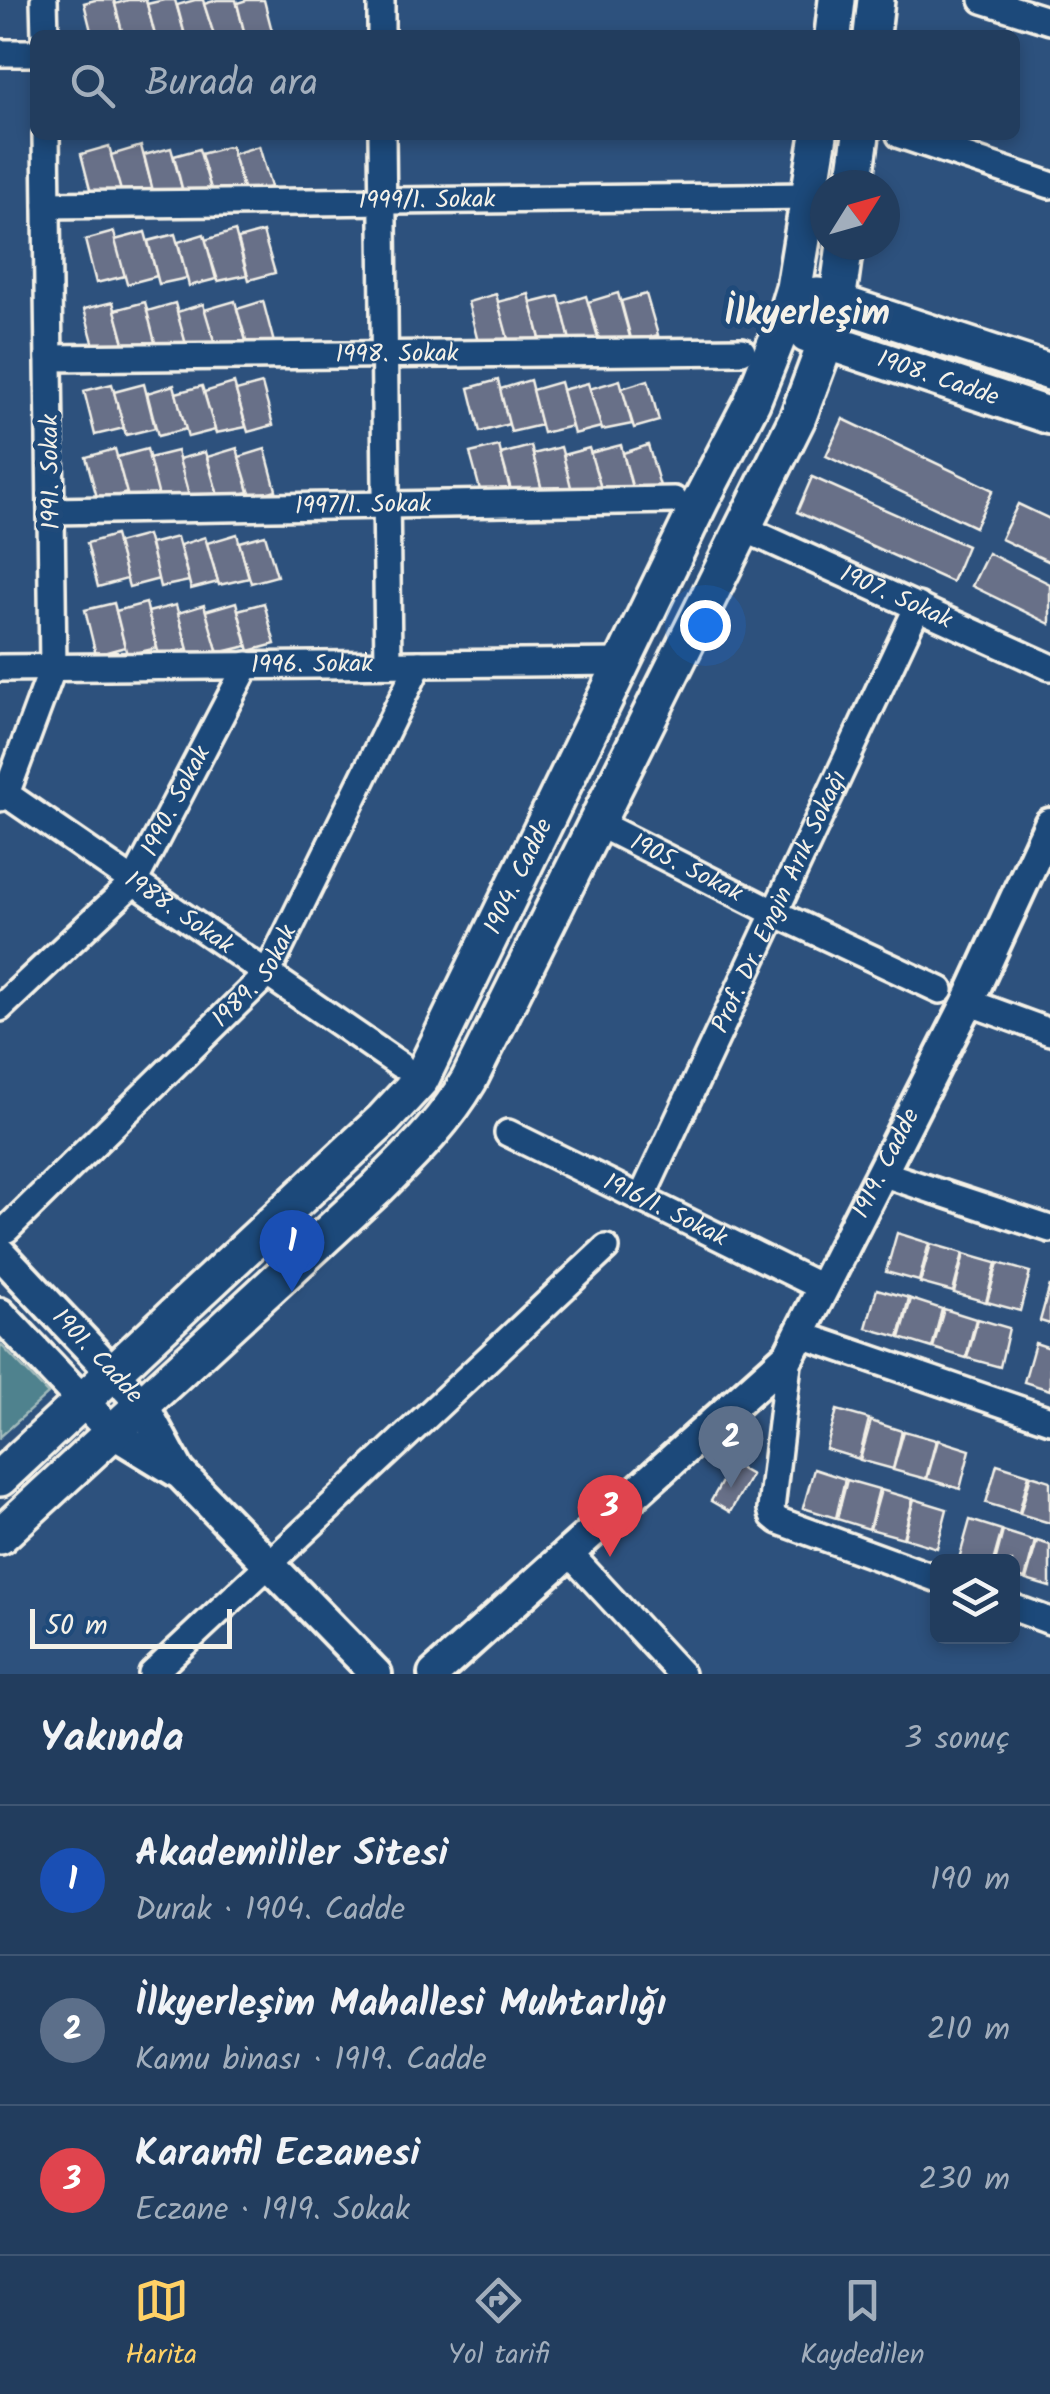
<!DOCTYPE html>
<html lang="tr">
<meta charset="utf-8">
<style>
body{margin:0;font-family:Kalam,sans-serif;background:#2a4464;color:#f1f3f6}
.controls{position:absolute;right:30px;bottom:30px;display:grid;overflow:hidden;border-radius:15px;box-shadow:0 5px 15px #0003}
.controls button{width:90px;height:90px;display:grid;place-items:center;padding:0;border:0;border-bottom:2px solid #3f5673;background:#223d5e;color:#f1f3f6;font:50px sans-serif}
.compass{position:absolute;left:810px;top:170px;width:90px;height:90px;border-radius:50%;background:#223d5e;box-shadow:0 5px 15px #0003;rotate:53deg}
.scale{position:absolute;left:30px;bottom:25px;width:202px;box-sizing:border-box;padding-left:10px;border:5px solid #f4f1e8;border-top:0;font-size:28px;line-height:35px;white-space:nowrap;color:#f4f1e8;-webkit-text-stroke:8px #1f4a7a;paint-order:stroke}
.you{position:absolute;left:705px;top:625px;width:35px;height:35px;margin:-25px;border:8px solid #fff;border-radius:50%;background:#1a73e8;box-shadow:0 0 0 15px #1a73e833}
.badge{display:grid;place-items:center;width:65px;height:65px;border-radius:50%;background:#ffd166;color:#fff;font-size:32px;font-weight:700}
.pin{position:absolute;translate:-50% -82px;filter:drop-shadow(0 2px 5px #0008)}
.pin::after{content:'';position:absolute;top:52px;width:35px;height:30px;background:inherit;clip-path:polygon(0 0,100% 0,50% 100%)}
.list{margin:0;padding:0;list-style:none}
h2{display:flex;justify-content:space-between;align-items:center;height:130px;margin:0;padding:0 40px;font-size:42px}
h2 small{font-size:32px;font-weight:400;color:#a2aebc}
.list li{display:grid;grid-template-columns:65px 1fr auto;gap:30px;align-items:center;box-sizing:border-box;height:150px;padding:0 40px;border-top:2px solid #3f5673}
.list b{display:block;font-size:38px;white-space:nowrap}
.list p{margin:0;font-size:32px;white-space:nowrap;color:#a2aebc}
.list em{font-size:32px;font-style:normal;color:#a2aebc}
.icon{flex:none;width:55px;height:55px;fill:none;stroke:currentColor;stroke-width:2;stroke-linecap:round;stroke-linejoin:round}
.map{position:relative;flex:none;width:1050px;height:1674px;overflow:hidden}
.search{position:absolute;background:#223d5e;box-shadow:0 5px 15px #0003;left:30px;right:30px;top:30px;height:110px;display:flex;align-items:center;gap:25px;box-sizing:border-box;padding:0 35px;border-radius:15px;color:#a2aebc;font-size:38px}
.sheet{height:580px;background:#223d5e}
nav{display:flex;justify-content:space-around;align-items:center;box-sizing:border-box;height:140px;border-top:2px solid #3f5673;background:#223d5e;font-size:28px;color:#a2aebc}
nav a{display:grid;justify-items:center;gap:5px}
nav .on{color:#ffd166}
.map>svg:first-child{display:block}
.green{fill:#4f828e;stroke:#a2babb;stroke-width:2.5}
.building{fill:#676f88;stroke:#f4f1e8;stroke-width:2.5}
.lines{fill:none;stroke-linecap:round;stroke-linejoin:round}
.minor-casing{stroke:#f4f1e8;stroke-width:32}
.tertiary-casing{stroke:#f4f1e8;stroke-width:38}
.secondary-casing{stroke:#f4f1e8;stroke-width:42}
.minor{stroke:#1f4a7a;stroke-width:25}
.tertiary{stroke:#1f4a7a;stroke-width:30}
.secondary{stroke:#1f4a7a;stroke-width:35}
.labels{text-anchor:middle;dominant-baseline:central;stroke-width:10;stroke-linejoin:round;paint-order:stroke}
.street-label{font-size:25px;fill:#f4f1e8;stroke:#1f4a7a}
.district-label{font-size:35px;font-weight:bold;fill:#f4f1e8;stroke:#1f4a7a}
</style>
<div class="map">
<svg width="1050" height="1674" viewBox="0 0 1050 1674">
<rect width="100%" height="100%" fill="#2d517d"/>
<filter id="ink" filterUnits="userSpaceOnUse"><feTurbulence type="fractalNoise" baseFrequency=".01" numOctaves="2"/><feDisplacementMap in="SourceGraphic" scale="20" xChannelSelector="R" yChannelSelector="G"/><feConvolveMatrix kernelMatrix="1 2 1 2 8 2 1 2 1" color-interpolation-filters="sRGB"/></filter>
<g filter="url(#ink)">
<path class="green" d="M0 1344 48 1394 0 1437Z"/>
<g class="building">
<path d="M95 0H114L123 35H92L84 3Z"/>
<path d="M128 0H146L155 35H123L115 4Z"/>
<path d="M164 0H175L185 35H155L147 4Z"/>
<path d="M195 0H203L214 35H185L177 5Z"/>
<path d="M217 0H236L245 35H214L204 4Z"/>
<path d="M247 0H264L273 35H245L237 3Z"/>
<path d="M109 146 121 190 92 197 81 154Z"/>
<path d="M141 146 153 191 123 198 111 155Z"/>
<path d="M231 146 243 190 213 196 201 154Z"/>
<path d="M259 146 271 187 245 194 233 154Z"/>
<path d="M171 148 183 192 155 199 144 155Z"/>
<path d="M199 149 212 193 185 200 174 156Z"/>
<path d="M235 231 247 275 218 281 205 240Z"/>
<path d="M114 232 125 276 96 283 85 240Z"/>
<path d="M145 232 157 276 127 284 115 240Z"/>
<path d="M263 232 275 273 249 280 238 239Z"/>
<path d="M175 234 187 278 159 284 148 241Z"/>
<path d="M204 234 216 279 189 286 178 242Z"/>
<path d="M618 293 630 337 601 344 588 302Z"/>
<path d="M496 294 508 338 479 346 468 302Z"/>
<path d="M529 294 540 339 510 346 498 302Z"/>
<path d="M646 294 658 335 632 342 621 301Z"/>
<path d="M559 296 570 340 542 346 531 303Z"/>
<path d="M586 296 599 341 572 348 561 304Z"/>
<path d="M235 301 247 345 217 351 204 310Z"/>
<path d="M263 301 274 343 249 350 237 309Z"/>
<path d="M113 302 125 346 96 353 84 309Z"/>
<path d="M145 302 157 346 127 354 115 310Z"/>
<path d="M175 303 187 347 158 354 147 311Z"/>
<path d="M203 304 216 348 189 355 177 312Z"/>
<path d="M498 380 509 424 480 432 469 388Z"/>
<path d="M530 380 541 425 511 432 500 389Z"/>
<path d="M620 380 632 424 602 430 589 389Z"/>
<path d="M648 380 659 421 634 428 622 388Z"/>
<path d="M560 382 572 426 543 433 532 390Z"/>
<path d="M234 383 246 427 216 433 204 392Z"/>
<path d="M588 383 601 427 574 434 562 390Z"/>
<path d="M112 384 124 428 95 435 84 391Z"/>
<path d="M144 384 155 428 126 435 114 392Z"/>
<path d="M262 384 273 425 248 432 236 391Z"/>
<path d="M174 385 186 429 158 436 147 393Z"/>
<path d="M202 386 215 430 188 437 176 393Z"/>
<path d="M843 419 993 490 975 527 826 456Z"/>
<path d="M621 445 632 488 603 495 590 453Z"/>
<path d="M648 445 660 486 634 493 623 453Z"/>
<path d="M499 446 510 489 482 497 470 453Z"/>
<path d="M531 446 542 490 513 497 501 454Z"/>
<path d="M561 447 573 491 544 498 533 454Z"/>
<path d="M237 448 249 492 219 499 207 457Z"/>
<path d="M589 448 602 492 574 499 563 455Z"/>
<path d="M115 449 127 493 98 501 86 457Z"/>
<path d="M147 449 159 494 129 501 117 457Z"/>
<path d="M265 449 276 490 251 497 239 457Z"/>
<path d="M177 451 189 495 160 501 149 458Z"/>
<path d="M205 452 218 496 191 503 179 459Z"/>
<path d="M812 477 967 546 952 582 797 512Z"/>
<path d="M1018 504 1050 519V562L1001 539Z"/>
<path d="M237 534 249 578 219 585 207 543Z"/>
<path d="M115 535 127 579 98 587 87 543Z"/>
<path d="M147 535 159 579 129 587 117 543Z"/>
<path d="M265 535 277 576 251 583 239 542Z"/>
<path d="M177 537 189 581 160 587 150 544Z"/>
<path d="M205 537 218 582 191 589 180 545Z"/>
<path d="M988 553 1050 584V624L972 586Z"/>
<path d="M236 602 247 646 218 653 205 611Z"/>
<path d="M114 603 125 647 96 655 85 610Z"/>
<path d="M146 603 157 648 127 655 116 611Z"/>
<path d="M264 603 275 644 249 651 238 610Z"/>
<path d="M176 605 188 649 159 655 148 612Z"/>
<path d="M204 605 217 650 190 657 178 613Z"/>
<path d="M897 1233 929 1243 919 1281 886 1272Z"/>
<path d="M931 1244 963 1253 953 1292 920 1283Z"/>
<path d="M964 1254 996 1263 986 1302 954 1293Z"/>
<path d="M998 1263 1030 1272 1020 1311 987 1302Z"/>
<path d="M1050 1285V1324L1040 1321Z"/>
<path d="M877 1289 909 1298 899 1337 866 1328Z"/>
<path d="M911 1299 942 1309 932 1348 900 1338Z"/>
<path d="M944 1309 976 1319 966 1358 933 1348Z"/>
<path d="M978 1319 1009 1328 1000 1367 967 1358Z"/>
<path d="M1035 1343 1050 1348V1390L1024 1382Z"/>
<path d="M837 1410 869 1419 859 1459 826 1449Z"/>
<path d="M871 1421 902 1431 893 1469 860 1460Z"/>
<path d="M904 1431 936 1440 926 1479 893 1470Z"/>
<path d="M938 1440 970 1450 960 1489 927 1479Z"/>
<path d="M732 1464 751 1475 730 1512 711 1501Z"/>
<path d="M997 1464 1029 1474 1019 1513 986 1503Z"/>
<path d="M814 1469 845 1479 836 1518 803 1508Z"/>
<path d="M1031 1475 1050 1481V1523L1020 1514Z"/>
<path d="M847 1480 879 1489 869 1529 837 1519Z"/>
<path d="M881 1490 913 1499 903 1538 870 1529Z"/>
<path d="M914 1499 947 1509 937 1548 904 1538Z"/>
<path d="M970 1520 1002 1530 993 1562H967L959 1559Z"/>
<path d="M1003 1531 1035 1541 1025 1579 1012 1576V1562H995Z"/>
<path d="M1037 1541 1050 1545V1587L1026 1580Z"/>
</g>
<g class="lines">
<g class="minor-casing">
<g id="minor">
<path d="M44 0 45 35"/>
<path d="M381 0V35"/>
<path d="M983 0 1050 21"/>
<path d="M0 53H35"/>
<path d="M382 135 388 664"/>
<path d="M900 135 1050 185"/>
<path id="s1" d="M47 205 809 196"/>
<path id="s2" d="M49 358 742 351"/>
<path id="s3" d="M51 511 674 500"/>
<path id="s4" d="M743 528 1050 667"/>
<path id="s5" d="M0 668 623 662"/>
<path id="s6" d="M6 794 400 1065"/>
<path d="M0 798 6 794 53 667 46 135"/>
<path id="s7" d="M597 823 775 913 940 990"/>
<path d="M968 1002 1050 1032"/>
<path id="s8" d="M0 1008 134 882 247 665"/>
<path id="s9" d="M508 1133 823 1288"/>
<path d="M881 1173 1050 1229"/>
<path id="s10" d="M641 1199 918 606"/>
<path id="s11" d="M7 1229 267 974 419 664"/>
<path d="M799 1334 1050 1420"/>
<path d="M789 1355 771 1509 773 1516 779 1521 938 1579"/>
<path d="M569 1553 681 1674"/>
<path d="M1012 1607 1050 1621"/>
<path d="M152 1674 606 1248"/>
</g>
</g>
<g class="tertiary-casing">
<g id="tertiary">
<path id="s12" d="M0 1253 142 1404 179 1472"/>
<path d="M0 1314 112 1432 181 1474 376 1674"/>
<path id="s13" d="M434 1674 789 1355 968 1002 1050 824"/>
</g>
</g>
<g class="secondary-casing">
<g id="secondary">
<path d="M833 35 837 0"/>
<path d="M872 35 876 0"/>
<path d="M854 185 861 135"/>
<path d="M818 296 1050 372"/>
<path id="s14" d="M807 335 1050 416"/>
<path id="s15" d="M0 1478 384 1119 421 1079 701 500 752 402 782 327 794 288 819 135"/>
<path d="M0 1536 376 1189C410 1155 444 1123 469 1080L798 417 826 342 837 302 845 245"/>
</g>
</g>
<use href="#minor" class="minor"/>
<use href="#tertiary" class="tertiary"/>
<use href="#secondary" class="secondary"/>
</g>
</g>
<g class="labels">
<g class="street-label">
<text stroke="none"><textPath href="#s1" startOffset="380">1999/1. Sokak</textPath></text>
<text stroke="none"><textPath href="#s2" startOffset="348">1998. Sokak</textPath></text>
<text stroke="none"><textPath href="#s14" startOffset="138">1908. Cadde</textPath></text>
<text transform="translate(51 472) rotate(-91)">1991. Sokak</text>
<text stroke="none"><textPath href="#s3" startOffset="312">1997/1. Sokak</textPath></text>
<text stroke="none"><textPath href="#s4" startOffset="168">1907. Sokak</textPath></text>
<text stroke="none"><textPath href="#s5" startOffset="312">1996. Sokak</textPath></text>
<text stroke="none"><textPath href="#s8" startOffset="275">1990. Sokak</textPath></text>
<text stroke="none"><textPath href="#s7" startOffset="100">1905. Sokak</textPath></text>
<text stroke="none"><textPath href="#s15" startOffset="805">1904. Cadde</textPath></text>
<text stroke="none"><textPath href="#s10" startOffset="328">Prof. Dr. Engin Arık Sokağı</textPath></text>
<text stroke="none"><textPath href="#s6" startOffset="210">1988. Sokak</textPath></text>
<text stroke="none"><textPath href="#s11" startOffset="355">1989. Sokak</textPath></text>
<text stroke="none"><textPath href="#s13" startOffset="692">1919. Cadde</textPath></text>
<text stroke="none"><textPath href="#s9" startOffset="175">1916/1. Sokak</textPath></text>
<text stroke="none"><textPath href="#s12" startOffset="142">1901. Cadde</textPath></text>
</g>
<g class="district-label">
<text x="807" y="315">İlkyerleşim</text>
</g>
</g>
</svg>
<div class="controls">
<button><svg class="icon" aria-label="layers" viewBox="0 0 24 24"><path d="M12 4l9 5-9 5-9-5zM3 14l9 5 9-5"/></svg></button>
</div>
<svg class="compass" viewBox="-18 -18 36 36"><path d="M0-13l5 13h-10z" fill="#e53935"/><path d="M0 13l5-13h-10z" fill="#a2aebc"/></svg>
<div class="scale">50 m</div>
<div class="you"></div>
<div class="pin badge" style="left:292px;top:1292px;background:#1a4fb4">1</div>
<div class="pin badge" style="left:731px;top:1488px;background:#5c6f8a">2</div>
<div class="pin badge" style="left:610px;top:1557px;background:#e0444e">3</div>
<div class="search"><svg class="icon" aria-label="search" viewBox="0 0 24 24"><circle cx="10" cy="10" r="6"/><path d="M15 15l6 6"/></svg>Burada ara</div>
</div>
<section class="sheet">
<h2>Yakında<small>3 sonuç</small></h2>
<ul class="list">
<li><span class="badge" style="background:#1a4fb4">1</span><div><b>Akademililer Sitesi</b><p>Durak · 1904. Cadde</p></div><em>190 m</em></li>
<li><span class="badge" style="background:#5c6f8a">2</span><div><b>İlkyerleşim Mahallesi Muhtarlığı</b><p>Kamu binası · 1919. Cadde</p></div><em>210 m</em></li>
<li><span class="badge" style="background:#e0444e">3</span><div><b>Karanfil Eczanesi</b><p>Eczane · 1919. Sokak</p></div><em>230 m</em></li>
</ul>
</section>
<nav>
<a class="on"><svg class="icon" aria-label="map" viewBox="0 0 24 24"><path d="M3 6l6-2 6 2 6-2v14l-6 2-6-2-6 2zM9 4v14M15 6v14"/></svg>Harita</a>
<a><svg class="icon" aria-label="directions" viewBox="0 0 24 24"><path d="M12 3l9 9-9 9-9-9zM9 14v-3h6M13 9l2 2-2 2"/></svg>Yol tarifi</a>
<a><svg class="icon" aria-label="saved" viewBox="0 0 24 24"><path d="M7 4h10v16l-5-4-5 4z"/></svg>Kaydedilen</a>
</nav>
